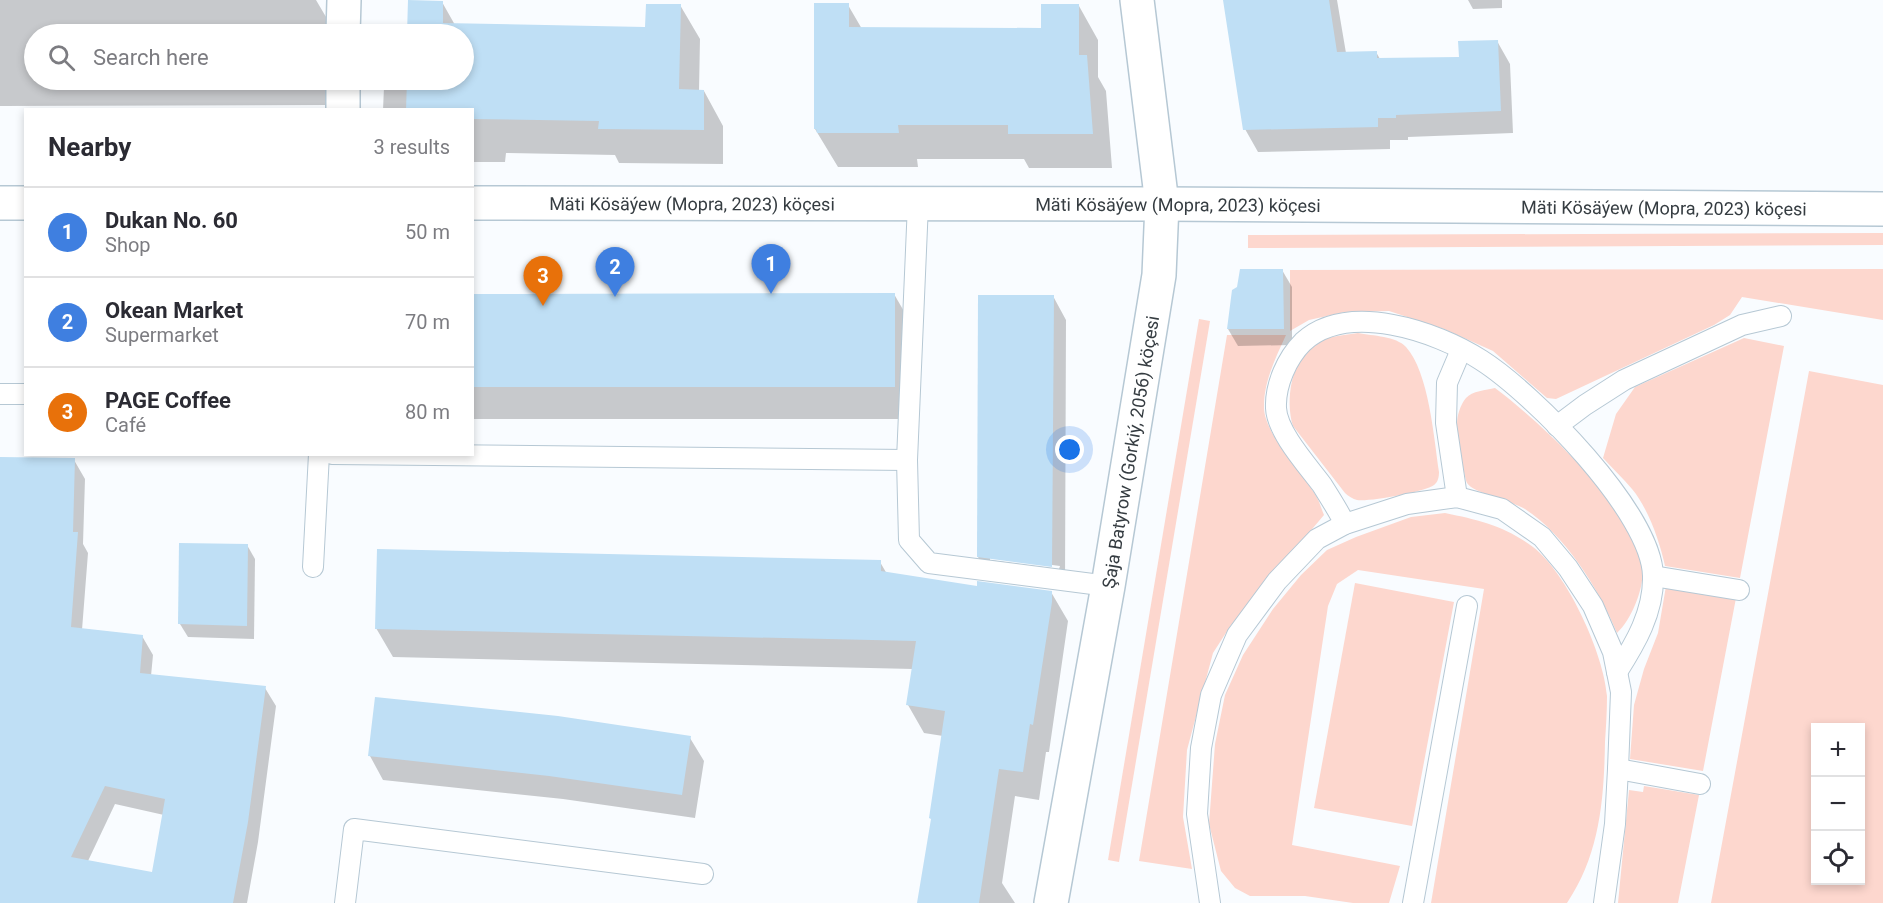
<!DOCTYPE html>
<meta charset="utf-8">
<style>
body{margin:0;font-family:Roboto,sans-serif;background:#f7f7f7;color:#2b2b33}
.controls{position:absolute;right:18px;bottom:18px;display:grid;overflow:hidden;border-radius:0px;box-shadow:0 3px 9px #0003}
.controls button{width:54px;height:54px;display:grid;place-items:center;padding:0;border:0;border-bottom:2px solid #e1e1e2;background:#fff;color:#2b2b33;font:30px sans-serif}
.you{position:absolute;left:1070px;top:450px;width:21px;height:21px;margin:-15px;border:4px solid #fff;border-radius:50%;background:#1a73e8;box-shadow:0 0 0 9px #1a73e833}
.badge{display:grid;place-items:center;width:39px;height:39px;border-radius:50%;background:#d93025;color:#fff;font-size:20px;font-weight:700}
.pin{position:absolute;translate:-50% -50px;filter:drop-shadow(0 2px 3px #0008)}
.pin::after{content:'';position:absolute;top:32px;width:21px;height:18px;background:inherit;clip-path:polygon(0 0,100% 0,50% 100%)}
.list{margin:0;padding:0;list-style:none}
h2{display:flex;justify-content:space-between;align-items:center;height:78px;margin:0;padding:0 24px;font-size:26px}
h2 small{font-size:20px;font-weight:400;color:#7c7c81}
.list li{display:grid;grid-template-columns:39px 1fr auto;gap:18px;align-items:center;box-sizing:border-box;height:90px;padding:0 24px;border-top:2px solid #e1e1e2}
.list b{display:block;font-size:22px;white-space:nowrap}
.list p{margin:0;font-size:20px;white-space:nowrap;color:#7c7c81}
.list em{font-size:20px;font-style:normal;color:#7c7c81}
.icon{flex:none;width:33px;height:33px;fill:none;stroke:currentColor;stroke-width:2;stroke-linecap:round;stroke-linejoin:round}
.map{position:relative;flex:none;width:1883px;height:903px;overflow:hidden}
.search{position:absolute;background:#fff;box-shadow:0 3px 9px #0003;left:24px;top:24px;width:450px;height:66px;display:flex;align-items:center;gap:15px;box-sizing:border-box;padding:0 21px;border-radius:33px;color:#7c7c81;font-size:22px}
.panel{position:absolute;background:#fff;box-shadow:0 3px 9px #0003;left:24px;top:108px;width:450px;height:348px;border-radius:0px}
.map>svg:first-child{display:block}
.green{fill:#fdd7ce;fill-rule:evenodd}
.shadow{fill:#0003;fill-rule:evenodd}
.building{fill:#bfdff5;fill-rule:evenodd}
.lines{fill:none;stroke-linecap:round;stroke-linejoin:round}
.lane-casing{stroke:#b6c8d4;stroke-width:22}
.street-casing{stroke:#b6c8d4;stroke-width:36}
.secondary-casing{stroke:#b6c8d4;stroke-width:36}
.lane{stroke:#fff;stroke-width:20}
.street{stroke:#fff;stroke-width:33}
.secondary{stroke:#fff;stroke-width:33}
.labels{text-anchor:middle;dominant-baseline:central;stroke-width:5;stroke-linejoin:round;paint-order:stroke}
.street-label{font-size:18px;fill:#353c41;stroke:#fff}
</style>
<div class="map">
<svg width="1883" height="903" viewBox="0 0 1883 903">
<rect width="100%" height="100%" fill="#f9fcff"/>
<g class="green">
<path d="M1883 233V245L1248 248V235Z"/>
<path d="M1883 269V320L1742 297 1730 315 1714 325 1556 399 1547 398 1493 351 1444 329 1389 311 1345 312 1309 320 1290 331V270Z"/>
<path d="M1199 319 1210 321 1119 862 1108 860Z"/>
<path d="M1358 333C1373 336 1396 336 1406 347 1429 372 1434 439 1439 472 1439 477 1438 482 1434 485 1425 492 1369 502 1357 500 1353 499 1348 496 1345 493L1293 426C1285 400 1291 359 1316 343 1328 336 1345 335 1358 333Z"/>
<path d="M1227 335H1286C1276 357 1264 381 1264 406 1263 433 1301 470 1315 494 1319 500 1321 508 1324 515L1231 625 1213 653 1187 750 1183 817 1192 869 1139 861Z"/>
<path d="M1744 338 1784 346 1740 578 1665 566C1660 542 1648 508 1632 489 1623 478 1612 468 1603 458L1616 414 1635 387Z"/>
<path d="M1809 371 1883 385V903H1711ZM1816 728H1860V880H1816Z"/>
<path d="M1495 388C1543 424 1622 499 1641 557 1648 579 1634 617 1617 633 1599 589 1565 535 1525 509 1512 501 1473 493 1467 483 1464 476 1457 433 1457 424 1457 416 1460 405 1466 398 1472 391 1486 390 1495 388Z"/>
<path d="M1445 513C1479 520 1505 526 1533 547 1567 573 1604 654 1607 696 1607 711 1606 727 1605 742 1604 799 1600 854 1567 903H1431L1484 589 1358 570 1337 584 1328 606 1292 845 1400 866 1389 903H1353L1305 896H1250L1235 888 1221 871 1209 824 1215 744 1225 695 1243 655 1273 609 1301 575 1327 550 1356 537 1411 517Z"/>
<path d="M1355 583 1454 602 1412 826 1314 808Z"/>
<path d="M1666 586 1736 598 1703 771 1630 759 1634 705 1644 669 1658 633Z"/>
<path d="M1644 786 1699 795 1678 903H1618L1629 790 1643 792Z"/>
</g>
<g class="shadow">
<path d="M0 0H316L329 22V34H34V80H329V105L0 106Z"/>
<path d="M1224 0H1337L1346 53 1376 52 1380 59H1460L1497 41 1510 64 1513 133 1408 137V140H1390V149L1258 152 1245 129Z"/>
<path d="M1468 0H1502V8L1473 9Z"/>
<path d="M410 1 442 2 455 25 646 28 680 5 700 39 699 91H704L723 126V164L619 163 615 155 506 153 505 162H472V110H383L384 87H408V80H464V34H409Z"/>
<path d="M848 5 862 29 1042 30 1079 6 1098 40V77L1106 91 1112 168H1029L1024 159H917L918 167H838L815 129Z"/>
<path d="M1282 270 1292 287V345L1238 346 1228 329Z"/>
<path d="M894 294 913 327V419H472V295Z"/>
<path d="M1053 296 1066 320 1065 590 992 580 978 557ZM990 557 1060 566 1059 569 990 560Z"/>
<path d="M0 458 74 460 85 479 83 544 88 553 82 630 142 636 153 655 151 676 265 688 276 706 258 842 247 903H0ZM115 804 164 815 153 873 88 861Z"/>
<path d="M247 545 255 559 254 639 188 637 180 624Z"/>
<path d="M880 562 887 574 978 588 1051 592 1068 621 1049 752H1046L1039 800 1015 796 1002 883 1015 903H918L932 821 943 736 924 733 908 705 913 669 393 657 376 628Z"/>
<path d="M690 738 704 761 695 818 563 799 383 780 370 756Z"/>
</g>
<g class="building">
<path d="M408 0 443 1V23L645 27 646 4H681L679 89 704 90V130L598 129 599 121 472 119V110H406L407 80H464V34H407Z"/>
<path d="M1223 0H1329L1337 52 1377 51V58L1459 57 1458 41 1498 40 1501 111 1396 115V118H1378V127L1243 130Z"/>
<path d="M814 3H849V27L1041 28V4H1079V55H1087L1093 134H1008V125H898L899 133H817L816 129H814Z"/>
<path d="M1240 269H1283L1284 329H1227L1232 290 1237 287Z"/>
<path d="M895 293V387H472V294Z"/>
<path d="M978 295H1054L1052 567 977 557Z"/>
<path d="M0 457 75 458 73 532H78L71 627 143 635 140 673 266 686 248 822 233 903H0ZM105 786 165 799 152 872 71 857Z"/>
<path d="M179 543 248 544 247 626 178 624Z"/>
<path d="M377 549 881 560V571L977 586V581L1052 591V602L1033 725 1030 724 1023 772 999 769 979 903H917L931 819 929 818 945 711 906 705 916 641 375 629Z"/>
<path d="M375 697 558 716 691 736 682 795 549 776 368 756Z"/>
</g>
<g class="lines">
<g class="lane-casing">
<g id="lane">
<path d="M918 204 907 460 909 540 929 563 1108 586"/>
<path d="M0 394H26"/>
<path d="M1557 426 1585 405 1624 380 1742 325 1781 316"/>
<path d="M332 454 907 460"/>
<path d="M1457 497 1446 423 1447 383 1461 350"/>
<path d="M1345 524C1338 510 1330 498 1322 485 1307 465 1277 432 1276 408 1275 385 1287 358 1303 342 1348 301 1436 331 1481 360 1533 393 1652 513 1653 576 1654 612 1635 644 1617 672"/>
<path d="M313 567 319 454"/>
<path d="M1653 576 1739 590"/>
<path d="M1618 769 1700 784"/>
<path d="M345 903 354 829 703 874"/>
<path d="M1210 903 1197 814 1201 748 1211 695 1237 635 1277 581 1317 539 1345 524 1407 504 1457 497 1502 509 1542 537 1568 568 1593 606 1613 652 1621 692 1618 769 1615 824 1604 903"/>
<path d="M1413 903 1467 606"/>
</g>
</g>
<g class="street-casing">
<g id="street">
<path d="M343 34 344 0"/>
<path d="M343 110V80"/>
<path id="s1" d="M1051 903 1108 586 1159 275 1162 204 1137 0"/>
</g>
</g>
<g class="secondary-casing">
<g id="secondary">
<path d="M0 203H26"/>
<path id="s2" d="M472 203 1162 204 1883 209"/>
</g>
</g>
<use href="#lane" class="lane"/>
<use href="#street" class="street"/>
<use href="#secondary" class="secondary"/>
</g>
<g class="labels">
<g class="street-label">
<text stroke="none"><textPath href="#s2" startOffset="220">Mäti Kösäýew (Mopra, 2023) köçesi</textPath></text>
<text stroke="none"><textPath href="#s2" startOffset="706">Mäti Kösäýew (Mopra, 2023) köçesi</textPath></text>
<text stroke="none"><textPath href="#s2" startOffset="1192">Mäti Kösäýew (Mopra, 2023) köçesi</textPath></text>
<text stroke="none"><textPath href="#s1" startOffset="458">Şaja Batyrow (Gorkiý, 2056) köçesi</textPath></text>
</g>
</g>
</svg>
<div class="controls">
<button>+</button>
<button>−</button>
<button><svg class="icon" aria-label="locate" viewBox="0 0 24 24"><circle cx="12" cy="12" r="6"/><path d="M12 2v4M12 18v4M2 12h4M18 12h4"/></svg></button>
</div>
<div class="you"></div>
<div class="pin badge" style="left:771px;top:294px;background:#3f7fe0">1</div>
<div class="pin badge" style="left:615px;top:297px;background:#3f7fe0">2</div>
<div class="pin badge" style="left:543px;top:306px;background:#e8710a">3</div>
<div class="search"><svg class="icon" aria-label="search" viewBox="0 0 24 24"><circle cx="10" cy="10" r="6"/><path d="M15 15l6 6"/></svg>Search here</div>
<section class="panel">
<h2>Nearby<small>3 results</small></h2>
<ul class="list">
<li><span class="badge" style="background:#3f7fe0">1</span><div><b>Dukan No. 60</b><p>Shop</p></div><em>50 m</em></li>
<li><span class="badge" style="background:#3f7fe0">2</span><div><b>Okean Market</b><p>Supermarket</p></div><em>70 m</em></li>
<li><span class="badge" style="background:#e8710a">3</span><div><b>PAGE Coffee</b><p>Café</p></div><em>80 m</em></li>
</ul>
</section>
</div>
